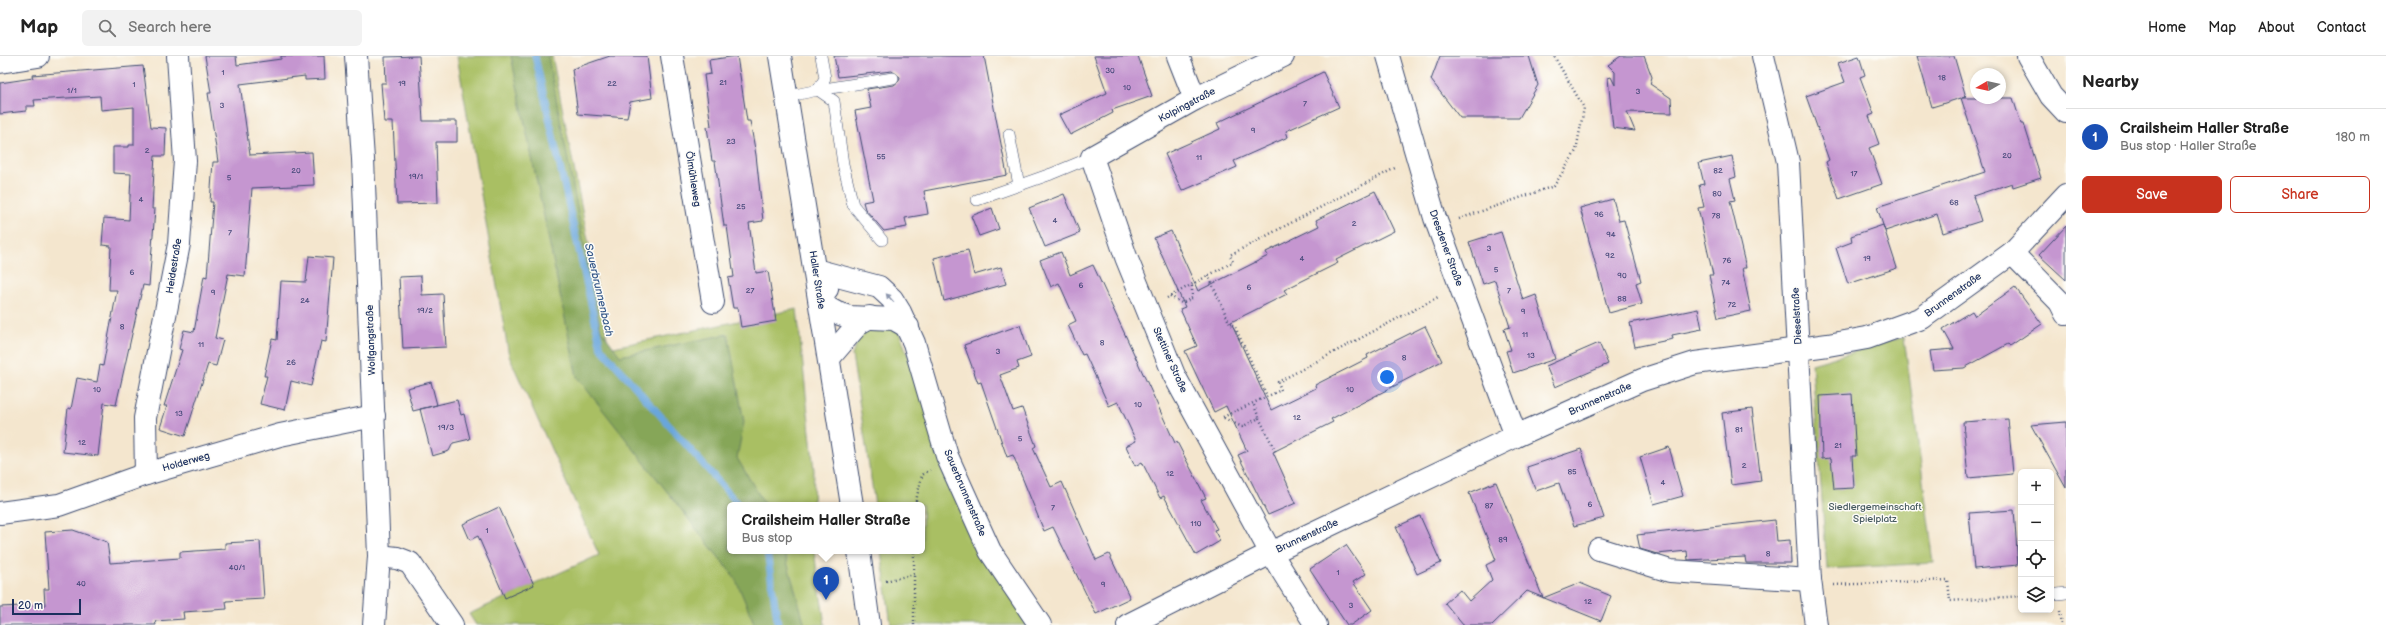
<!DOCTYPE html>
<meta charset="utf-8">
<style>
body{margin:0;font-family:"Balsamiq Sans",sans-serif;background:#f2f2f2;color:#222}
.controls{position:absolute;right:12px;bottom:12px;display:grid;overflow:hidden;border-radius:6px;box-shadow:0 2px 6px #0003}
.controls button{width:36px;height:36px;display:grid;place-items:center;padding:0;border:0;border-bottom:1px solid #e0e0e0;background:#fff;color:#222;font:20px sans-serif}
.compass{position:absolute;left:1970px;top:12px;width:36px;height:36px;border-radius:50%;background:#fff;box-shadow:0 2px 6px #0003;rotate:261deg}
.scale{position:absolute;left:12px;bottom:10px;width:69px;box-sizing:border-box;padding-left:4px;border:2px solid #1b2f5e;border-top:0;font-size:11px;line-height:14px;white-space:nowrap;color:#1b2f5e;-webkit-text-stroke:3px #fdfcf7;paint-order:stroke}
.you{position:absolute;left:1387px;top:321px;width:14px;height:14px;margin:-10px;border:3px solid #fff;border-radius:50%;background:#1a73e8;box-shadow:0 0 0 6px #1a73e833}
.badge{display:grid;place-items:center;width:26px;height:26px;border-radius:50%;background:#c8321e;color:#fff;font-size:13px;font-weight:700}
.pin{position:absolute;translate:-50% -33px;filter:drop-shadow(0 1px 2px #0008)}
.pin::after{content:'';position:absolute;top:21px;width:14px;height:12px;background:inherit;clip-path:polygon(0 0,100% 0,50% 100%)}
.popup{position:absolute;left:727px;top:446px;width:198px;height:52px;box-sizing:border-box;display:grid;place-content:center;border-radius:6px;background:#fff;filter:drop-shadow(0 1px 3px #0005);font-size:13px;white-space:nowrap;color:#767676}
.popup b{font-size:15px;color:#222}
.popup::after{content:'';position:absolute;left:50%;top:100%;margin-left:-8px;border:8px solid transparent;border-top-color:#fff}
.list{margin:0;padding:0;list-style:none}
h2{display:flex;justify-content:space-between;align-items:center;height:52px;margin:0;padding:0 16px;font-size:17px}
h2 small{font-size:13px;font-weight:400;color:#767676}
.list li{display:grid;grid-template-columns:26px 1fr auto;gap:12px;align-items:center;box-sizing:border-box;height:56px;padding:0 16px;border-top:1px solid #e0e0e0}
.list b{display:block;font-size:15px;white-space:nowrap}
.list p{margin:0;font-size:13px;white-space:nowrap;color:#767676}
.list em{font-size:13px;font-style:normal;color:#767676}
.actions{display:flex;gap:8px;padding:12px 16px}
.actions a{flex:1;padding:9px 0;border:1px solid #c8321e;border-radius:6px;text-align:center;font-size:14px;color:#c8321e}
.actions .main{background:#c8321e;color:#fff}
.icon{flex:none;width:22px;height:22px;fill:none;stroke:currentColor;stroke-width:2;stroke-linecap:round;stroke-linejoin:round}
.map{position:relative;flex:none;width:2066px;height:569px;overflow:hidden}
header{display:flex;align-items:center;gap:24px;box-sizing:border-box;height:56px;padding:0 20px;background:#fff;border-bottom:1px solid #e0e0e0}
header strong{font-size:19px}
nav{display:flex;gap:22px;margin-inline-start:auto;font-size:14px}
.search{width:280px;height:36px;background:#f2f2f2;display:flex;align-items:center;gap:10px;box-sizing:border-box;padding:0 14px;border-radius:6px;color:#767676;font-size:15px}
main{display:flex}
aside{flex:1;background:#fff}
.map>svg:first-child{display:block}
.green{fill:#a9bf63;stroke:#627760}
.forest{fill:#86a659;stroke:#506a5c}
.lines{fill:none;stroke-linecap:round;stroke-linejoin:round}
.stream{stroke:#69a6db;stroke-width:7}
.building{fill:#c596d0}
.service-casing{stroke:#3c4a6f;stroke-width:12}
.minor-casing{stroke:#3c4a6f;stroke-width:24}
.secondary-casing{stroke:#3c4a6f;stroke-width:24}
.path{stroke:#3c4a6f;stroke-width:2.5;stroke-dasharray:1 3;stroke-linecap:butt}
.service{stroke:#fff;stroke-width:11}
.minor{stroke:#fff;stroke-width:22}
.secondary{stroke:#fff;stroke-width:22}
.oneway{fill:#8d97ae}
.labels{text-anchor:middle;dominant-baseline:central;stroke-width:3;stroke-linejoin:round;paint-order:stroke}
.number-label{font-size:8px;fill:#46497a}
.street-label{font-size:10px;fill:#1b2f5e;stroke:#fdfcf7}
.park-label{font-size:10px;fill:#465a60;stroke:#fdfcf7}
.water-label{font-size:11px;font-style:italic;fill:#36598a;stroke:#fdfcf7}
</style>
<header>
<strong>Map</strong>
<div class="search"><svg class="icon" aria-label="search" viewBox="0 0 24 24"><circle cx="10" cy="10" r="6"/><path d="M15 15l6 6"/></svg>Search here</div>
<nav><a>Home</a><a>Map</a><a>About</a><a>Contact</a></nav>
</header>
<main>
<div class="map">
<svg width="2066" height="569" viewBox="0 0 2066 569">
<rect width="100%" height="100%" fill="#fdfcf7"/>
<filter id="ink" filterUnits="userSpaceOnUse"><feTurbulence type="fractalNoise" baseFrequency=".025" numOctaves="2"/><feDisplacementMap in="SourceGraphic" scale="8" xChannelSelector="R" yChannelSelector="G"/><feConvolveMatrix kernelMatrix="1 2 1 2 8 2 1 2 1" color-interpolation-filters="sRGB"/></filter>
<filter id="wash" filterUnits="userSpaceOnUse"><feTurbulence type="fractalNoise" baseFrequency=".012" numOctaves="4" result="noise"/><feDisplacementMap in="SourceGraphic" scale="16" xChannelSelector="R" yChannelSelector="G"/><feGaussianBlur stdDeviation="0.9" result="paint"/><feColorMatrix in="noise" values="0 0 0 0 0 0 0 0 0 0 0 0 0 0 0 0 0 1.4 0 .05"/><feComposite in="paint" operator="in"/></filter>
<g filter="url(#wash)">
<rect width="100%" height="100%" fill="#f4e6ce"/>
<g class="green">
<path d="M457 0H552L609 292 797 253 814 414 813 449H730V495H814L825 569H476L469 558 599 499 509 300Z"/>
<path d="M883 261 894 263 947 400 1040 569H891L881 495H922V449H875L852 299 858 284Z"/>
<path d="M1904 281 1934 507 1827 513 1812 308Z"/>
</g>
<path class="forest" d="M511 0H548L601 274 620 300 728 278 744 366 737 402 765 449H730V495H784L805 569H755L735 522 577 321Z"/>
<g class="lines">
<g class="stream">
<path d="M535 0 601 292 739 449"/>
<path d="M767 495 778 569"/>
</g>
</g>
<g id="blocks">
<g class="building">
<path d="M205 0H236L237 9 281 3V0H324L325 23 305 24V20L240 28 250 99 312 96 314 129 252 132 245 220 228 218 215 282 223 284 216 310 208 308 185 380 160 372 167 350H164L182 294 179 293 184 274 194 276 204 220 207 221 213 146H210L213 106H218L208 37H211Z"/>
<path d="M419 0 423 65H457V86H436L438 147 397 148 393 66H384L381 27H386L385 1Z"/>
<path d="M610 0H647L652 42 630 46 627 62 578 58 572 13Z"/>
<path d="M737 0 747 65H750L756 99 763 165 749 167 756 217 768 215 776 265 741 271 738 252H733L728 222 734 221 727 170H724L715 105H712L707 71 711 70 704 19 711 18 709 4Z"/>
<path d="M834 0H984L1007 119 924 135 928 158 905 162 907 171 884 175 865 153 863 146 873 144 855 55 871 52 867 33 894 29 899 25 900 21 892 15 838 21Z"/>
<path d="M1094 0H1138L1152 40 1112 54 1113 57 1070 79 1059 59 1107 37Z"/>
<path d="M1440 0H1529L1538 29 1519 62H1460L1431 24Z"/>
<path d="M1621 0H1644L1652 21 1650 28 1671 42 1672 57 1627 56 1635 75 1613 72 1608 22 1611 21 1615 29V16L1608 9Z"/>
<path d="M1859 0 1865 19 1860 21 1874 58 1869 60 1879 88 1869 92 1882 128 1839 143 1826 106 1829 104 1806 40 1845 26 1838 7Z"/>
<path d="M1917 0H1954L1966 41 1962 42H2013L2021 68H2024L2041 122 2013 131 2012 127 1973 140 1981 165 1943 177 1937 158 1885 175 1877 151 1985 116 1961 42 1932 51Z"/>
<path d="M143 10 151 71 166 72 165 100H155L154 114 152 153H155L149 230 143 229 116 349 104 347 98 400 63 396 68 352 71 353 77 322 97 326 100 309 103 310 117 234H109L111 190 102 189 104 162 129 164 131 118 113 117V91H129V89H134V51L101 54 100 40 34 44 35 50H26V55L0 58V27L33 22 32 19Z"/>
<path d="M1323 16 1339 51 1286 75 1288 81 1234 105 1237 111 1182 135 1165 98 1220 73 1217 67Z"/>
<path d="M1732 100 1736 121 1730 123 1735 144 1730 145 1746 212H1742L1751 255 1718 262 1709 219H1713L1698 152 1704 151 1699 129 1704 128 1699 107Z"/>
<path d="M1375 135 1394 175 1336 204 1338 207 1284 234 1287 238 1231 266 1271 354 1316 332 1315 329 1368 302 1367 299 1425 270 1442 305 1331 363 1333 366 1273 396 1296 447 1268 459 1238 399 1247 395 1226 350 1214 356 1185 295 1197 290 1180 253 1185 251 1154 182 1171 175 1198 235 1268 200 1266 196 1319 170 1316 164Z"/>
<path d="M1064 138 1080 177 1045 191 1029 152Z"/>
<path d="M1613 143 1619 165 1624 164 1635 204 1641 225 1636 227 1642 248 1609 257 1580 152Z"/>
<path d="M992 152 999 173 979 180 971 160Z"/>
<path d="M1883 169 1897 212 1848 228 1836 192 1852 186 1851 180Z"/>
<path d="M2066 170V224L2039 199Z"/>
<path d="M1501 176 1523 244 1536 239 1555 303 1513 317 1506 295 1511 294 1504 273 1510 271 1495 224 1483 228 1469 186Z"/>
<path d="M968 194 974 219 1001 211 1006 228 944 245 934 202Z"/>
<path d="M1061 196 1070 219 1093 209 1175 387 1177 386 1206 442 1201 444 1217 473 1214 474 1220 485 1196 499 1164 440 1160 442 1142 406 1135 410 1126 390 1136 385 1118 346 1109 350 1085 298 1082 299 1068 269 1076 265 1059 227 1051 231 1040 204Z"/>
<path d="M309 200 333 202 326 286 321 285 311 330 291 325 285 354 260 348 267 320H264L272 283 277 284 281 225 306 226Z"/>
<path d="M421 220 422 239 443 238 446 291 403 293 399 221Z"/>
<path d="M2015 231 2042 268 2010 290 2008 288 1964 312 1933 314 1930 295 1954 293 1943 273 1972 255 1975 260Z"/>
<path d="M1698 253 1702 273 1672 279 1673 283 1635 291 1630 267Z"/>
<path d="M1020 269 1031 301 1017 306 1019 312 1000 319 1013 355 1022 352 1036 390 1033 392 1051 431 1062 426 1096 504 1109 498 1130 542 1096 558 1053 471 1044 475 1013 399 1007 401 981 326 978 327 964 289Z"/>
<path d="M1599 287 1608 308 1555 331 1546 310Z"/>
<path d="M431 326 437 349 413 355 407 332Z"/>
<path d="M1852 338 1856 400H1852L1854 432 1834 433 1831 402 1822 403 1820 340Z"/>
<path d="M457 344 461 359 464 358 470 383 453 387 449 395 432 400 420 353Z"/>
<path d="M1752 353 1761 425 1731 429 1722 357Z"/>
<path d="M2008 363 2013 418 1968 422 1963 366Z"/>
<path d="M2066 366V432L2031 369Z"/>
<path d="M1669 391 1683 440 1654 448 1640 401Z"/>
<path d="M1581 393 1604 462 1574 470 1559 427 1536 435 1527 411Z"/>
<path d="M1496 426 1543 542 1580 527 1611 540 1601 565 1527 535 1492 569H1463L1445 547 1460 534 1469 545 1492 524 1486 509 1496 504 1469 437Z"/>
<path d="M499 451 534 529 505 542 478 480 470 484 463 468Z"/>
<path d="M2014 454 2018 509 1974 513 1969 457Z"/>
<path d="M1420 460 1441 507 1417 518 1396 471Z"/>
<path d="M1775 464 1777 485 1790 484 1791 507H1746L1745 501 1688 504 1687 495 1657 498 1640 493 1637 479Z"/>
<path d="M73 474 107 486 110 507 180 502V496L225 493V487L260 485 264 543 226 545 227 553 183 556 184 563 155 565 156 569H0V551L45 549 44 533H49L45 476Z"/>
<path d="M1346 489 1366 518 1353 526 1372 554 1351 569H1347L1310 513Z"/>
</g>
</g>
</g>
<g filter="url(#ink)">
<use href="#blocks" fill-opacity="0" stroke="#3c4a6f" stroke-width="1"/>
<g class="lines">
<g class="service-casing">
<g id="service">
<path d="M785 41 818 34 825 22 821 0"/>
<path d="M1009 78 1019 129"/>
<path d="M977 144 1051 118 1092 101"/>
<path d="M882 184 853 149 843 108 834 45 818 34 893 22"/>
<path d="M2058 538 2066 537"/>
</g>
</g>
<g class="minor-casing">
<g id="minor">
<path d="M356 0 363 103 379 500 374 569"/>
<path d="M672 0 713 246"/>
<path d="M1178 0 1195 43"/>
<path d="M1283 0 1195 43 1092 101 1126 201 1174 319 1271 497 1316 569"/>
<path d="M1388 0 1435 162 1516 380"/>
<path d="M1763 0 1788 106 1810 524 1816 569"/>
<path d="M2028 0 2051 40 2066 56"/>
<path d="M0 6 38 0"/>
<path d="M2012 197 2060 246 2066 258"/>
<path d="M815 214 879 231 892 243 900 256 914 287 947 400 990 495 1040 569"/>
<path d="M827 233 819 241 828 252 837 257 849 261 894 263 908 271"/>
<path d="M829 302 859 267 870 261"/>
<path d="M146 418 145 362 179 188 185 105 178 0"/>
<path d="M0 457 59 449 146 418 280 379 374 360"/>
<path d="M1599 493 1670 515 1810 524"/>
<path d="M379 500 397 502 410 507 452 569"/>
<path d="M1128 569 1271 497 1516 380 1642 324 1695 307 1828 289 1867 282 1922 262 2012 197 2066 139"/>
</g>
</g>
<g class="secondary-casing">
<g id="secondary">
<path d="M780 0 852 449"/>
<path d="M859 495 869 569"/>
</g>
</g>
<g class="path">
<path d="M1459 163 1554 130 1576 95 1584 52 1554 0"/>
<path d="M1208 219 1230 268 1235 271 1267 340"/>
<path d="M1170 240 1182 247 1192 242V228"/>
<path d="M1167 242 1233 206 1230 199 1397 111"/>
<path d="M1223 361 1281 334 1278 326 1440 240"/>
<path d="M1224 362 1242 371 1259 362 1253 347"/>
<path d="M1259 362 1276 396"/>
<path d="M915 449 922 419 930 414"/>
<path d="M886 525 914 518"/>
<path d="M1834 529 1948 524 1950 545 2021 540"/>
<path d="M2060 555 2062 569"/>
<path d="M914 569V495"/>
</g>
<use href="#service" class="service"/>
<use href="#minor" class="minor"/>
<use href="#secondary" class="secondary"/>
</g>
<defs><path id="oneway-solid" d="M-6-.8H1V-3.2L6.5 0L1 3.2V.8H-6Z"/></defs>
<use class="oneway" href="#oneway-solid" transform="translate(890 242) rotate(-132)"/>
</g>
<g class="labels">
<g class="number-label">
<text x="1110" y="14">30</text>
<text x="223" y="16">1</text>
<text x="1942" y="21">18</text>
<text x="723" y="26">21</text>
<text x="402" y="27">19</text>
<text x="612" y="27">22</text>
<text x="134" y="28">1</text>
<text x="1127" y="31">10</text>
<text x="72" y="34">1/1</text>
<text x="1638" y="35">3</text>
<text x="1305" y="47">7</text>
<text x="222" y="49">3</text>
<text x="1253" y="74">9</text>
<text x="731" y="85">23</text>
<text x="147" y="94">2</text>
<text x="2007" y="99">20</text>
<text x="881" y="100">55</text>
<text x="1199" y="101">11</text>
<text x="296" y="114">20</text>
<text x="1718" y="114">82</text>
<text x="1854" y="117">17</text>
<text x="416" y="120">19/1</text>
<text x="229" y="121">5</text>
<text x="1717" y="137">80</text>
<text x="141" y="143">4</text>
<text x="1954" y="146">68</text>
<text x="741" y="150">25</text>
<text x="1599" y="158">96</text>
<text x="1716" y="159">78</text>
<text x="1055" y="164">4</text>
<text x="1354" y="167">2</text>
<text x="230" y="176">7</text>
<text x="1611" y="178">94</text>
<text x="1489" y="192">3</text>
<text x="1610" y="199">92</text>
<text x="1302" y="202">4</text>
<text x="1867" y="202">19</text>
<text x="1727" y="204">76</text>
<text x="1496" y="213">5</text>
<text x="132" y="216">6</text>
<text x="1622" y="219">90</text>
<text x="1726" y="226">74</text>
<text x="1081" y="229">6</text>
<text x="1249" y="231">6</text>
<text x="750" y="234">27</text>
<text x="1509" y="234">7</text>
<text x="213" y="236">9</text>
<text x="1622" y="242">88</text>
<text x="305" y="244">24</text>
<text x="1732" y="248">72</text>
<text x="425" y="254">19/2</text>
<text x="1523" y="255">9</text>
<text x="122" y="270">8</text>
<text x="1525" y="278">11</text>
<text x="1102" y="286">8</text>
<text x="201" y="288">11</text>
<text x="998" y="295">3</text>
<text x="1531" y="299">13</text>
<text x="1404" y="301">8</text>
<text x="291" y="306">26</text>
<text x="97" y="333">10</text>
<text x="1350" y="333">10</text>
<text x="1138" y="348">10</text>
<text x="179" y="357">13</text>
<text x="1297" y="361">12</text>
<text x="446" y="371">19/3</text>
<text x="1739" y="373">81</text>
<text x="1020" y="382">5</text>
<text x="82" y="386">12</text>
<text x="1838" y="389">21</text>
<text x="1744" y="409">2</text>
<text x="1572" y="415">85</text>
<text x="1170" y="417">12</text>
<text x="1663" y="426">4</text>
<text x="1590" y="448">6</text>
<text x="1489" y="449">87</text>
<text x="1053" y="451">7</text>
<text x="1196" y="467">110</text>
<text x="487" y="474">1</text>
<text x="1503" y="483">89</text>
<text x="1768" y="497">8</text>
<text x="237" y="511">40/1</text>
<text x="1338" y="516">1</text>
<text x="81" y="527">40</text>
<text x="1103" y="528">9</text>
<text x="1588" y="545">12</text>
<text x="1351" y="549">3</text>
</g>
<g class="street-label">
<text transform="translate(1187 49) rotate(-28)">Kolpingstraße</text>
<text transform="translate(693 123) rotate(81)">Ölmühleweg</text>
<text transform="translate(1446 192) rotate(70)">Dresdener Straße</text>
<text transform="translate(174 210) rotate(-81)">Heidestraße</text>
<text transform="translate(817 224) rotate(81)">Haller Straße</text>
<text transform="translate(1953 239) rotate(-36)">Brunnenstraße</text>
<text transform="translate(1797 260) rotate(-93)">Dieselstraße</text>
<text transform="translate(371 284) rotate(-92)">Wolfgangstraße</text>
<text transform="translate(1170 304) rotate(66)">Stettiner Straße</text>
<text transform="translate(1600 343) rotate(-24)">Brunnenstraße</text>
<text transform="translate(186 406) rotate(-16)">Holderweg</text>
<text transform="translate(965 437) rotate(67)">Sauerbrunnenstraße</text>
<text transform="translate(1307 480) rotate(-25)">Brunnenstraße</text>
</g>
<g class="park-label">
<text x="1875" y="451">Siedlergemeinschaft<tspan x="1875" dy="12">Spielplatz</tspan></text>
</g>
<g class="water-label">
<text transform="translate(599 234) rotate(77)">Sauerbrunnenbach</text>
</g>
</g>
</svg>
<div class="controls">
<button>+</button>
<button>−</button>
<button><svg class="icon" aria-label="locate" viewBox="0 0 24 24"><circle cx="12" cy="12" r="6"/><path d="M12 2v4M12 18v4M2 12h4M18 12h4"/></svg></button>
<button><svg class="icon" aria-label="layers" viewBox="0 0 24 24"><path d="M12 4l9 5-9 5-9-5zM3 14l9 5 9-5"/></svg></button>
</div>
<svg class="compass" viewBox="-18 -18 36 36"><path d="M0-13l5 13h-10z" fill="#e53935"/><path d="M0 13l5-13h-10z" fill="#767676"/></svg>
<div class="scale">20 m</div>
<div class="you"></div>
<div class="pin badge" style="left:826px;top:544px;background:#1a4fb4">1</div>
<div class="popup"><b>Crailsheim Haller Straße</b>Bus stop</div>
</div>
<aside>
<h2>Nearby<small></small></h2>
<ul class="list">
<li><span class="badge" style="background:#1a4fb4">1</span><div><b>Crailsheim Haller Straße</b><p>Bus stop · Haller Straße</p></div><em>180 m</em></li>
</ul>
<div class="actions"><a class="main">Save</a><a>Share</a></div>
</aside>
</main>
